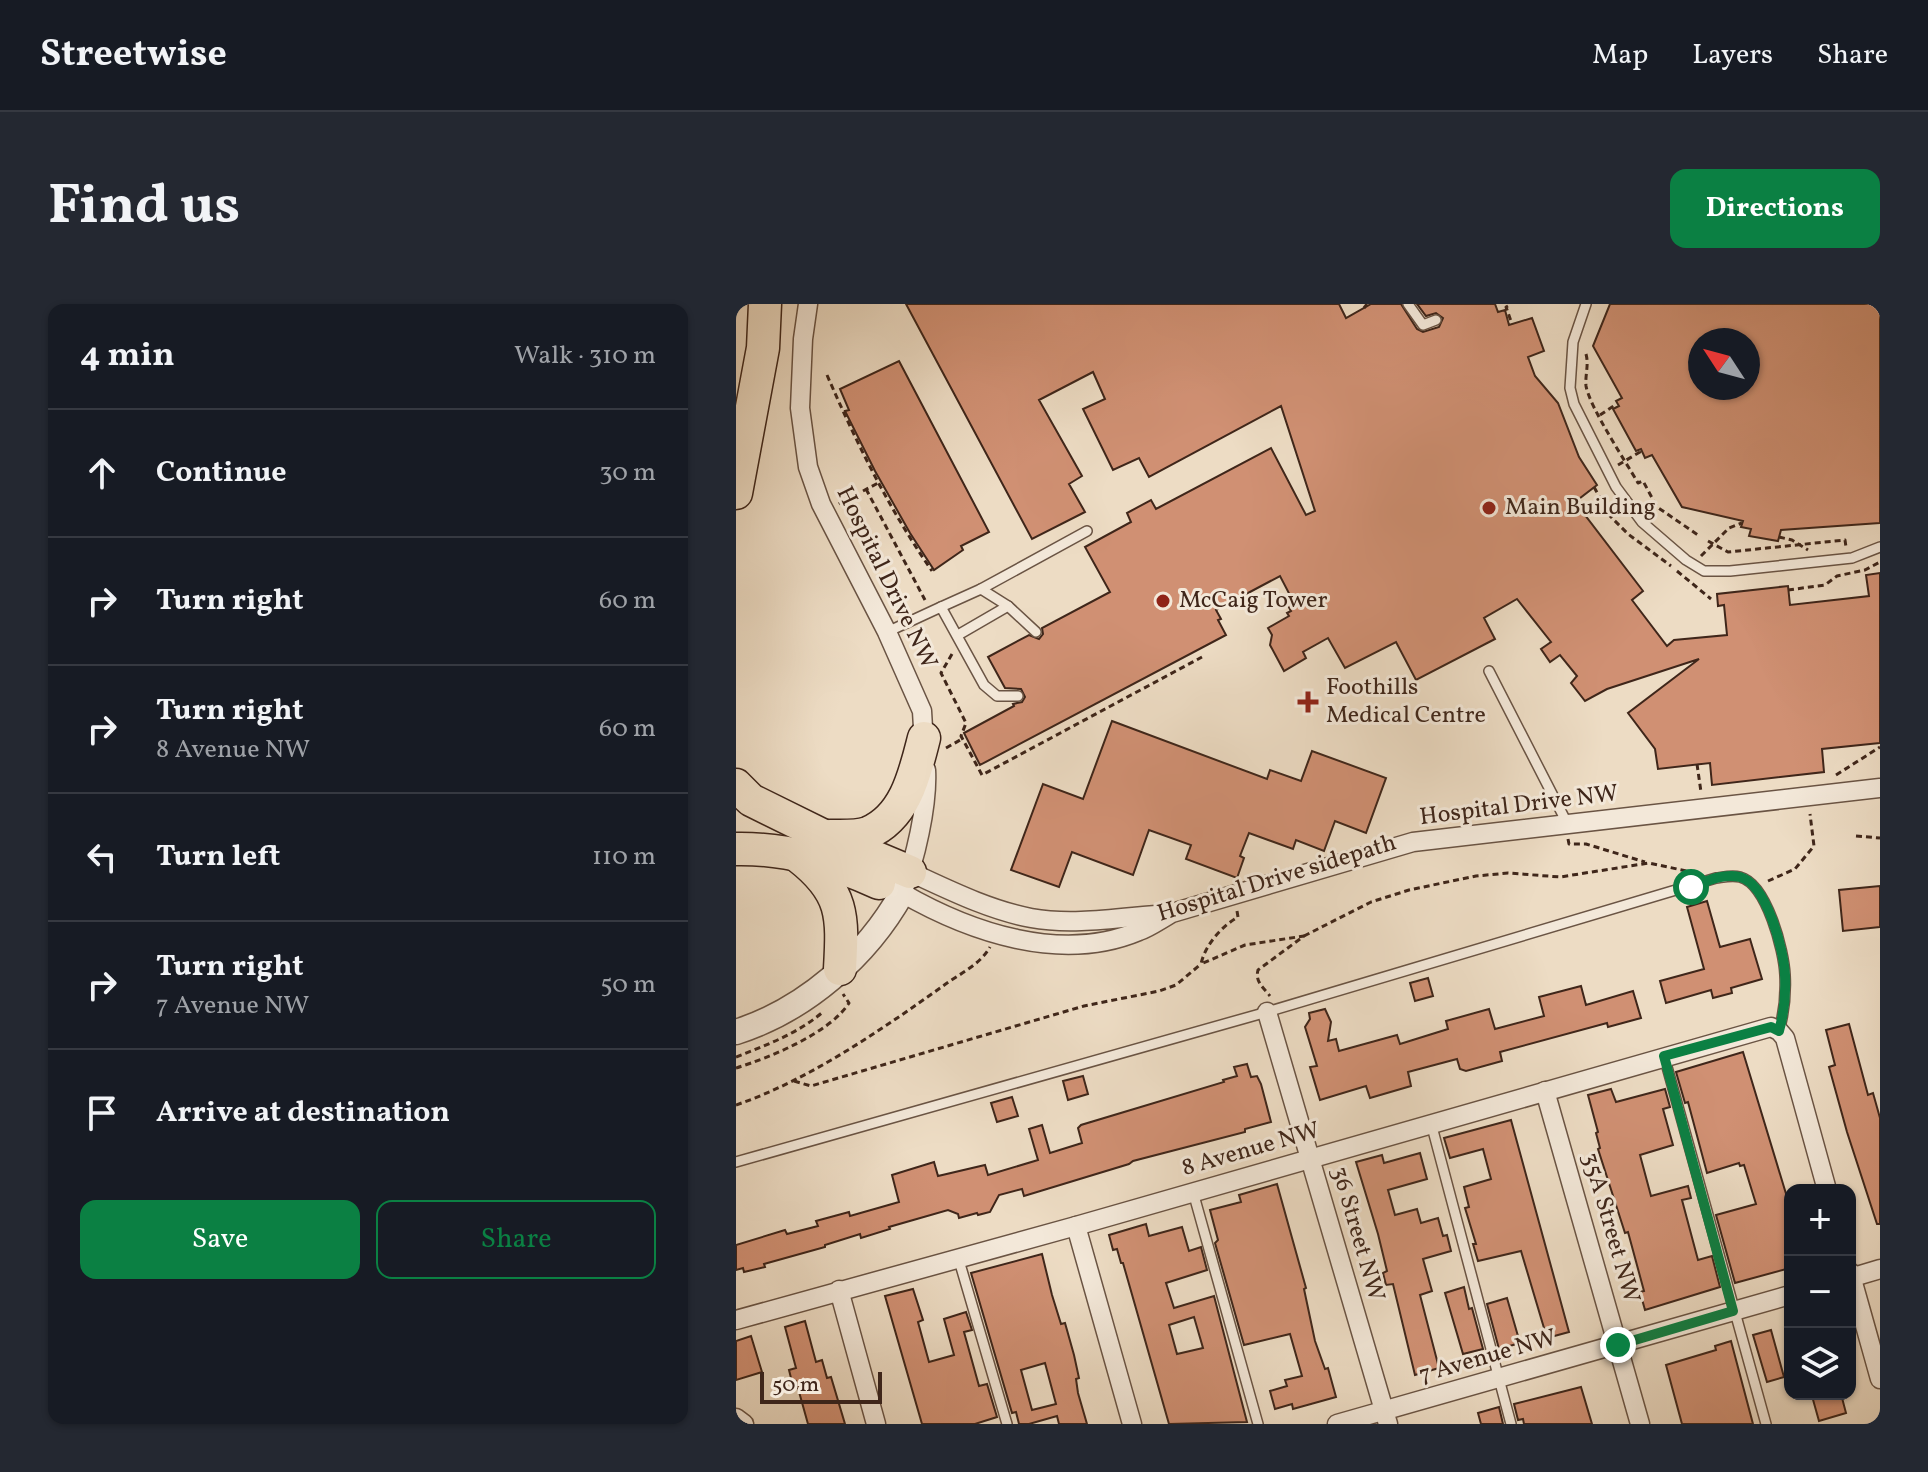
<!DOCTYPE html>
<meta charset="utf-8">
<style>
body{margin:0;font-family:Vollkorn,serif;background:#242831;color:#f1f3f6}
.controls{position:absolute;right:24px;bottom:24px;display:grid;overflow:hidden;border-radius:16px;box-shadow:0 2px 6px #0004}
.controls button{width:72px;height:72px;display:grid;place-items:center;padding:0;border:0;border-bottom:2px solid #363941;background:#171b24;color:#f1f3f6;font:40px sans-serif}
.compass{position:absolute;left:952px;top:24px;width:72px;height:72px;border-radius:50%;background:#171b24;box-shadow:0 2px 6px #0004;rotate:306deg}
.scale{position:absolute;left:24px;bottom:20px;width:122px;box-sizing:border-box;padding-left:8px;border:4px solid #3f261a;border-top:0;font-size:22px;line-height:28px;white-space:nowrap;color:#3f261a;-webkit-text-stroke:6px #f3e8d9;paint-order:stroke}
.stop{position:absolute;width:24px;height:24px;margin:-18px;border:6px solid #0b8043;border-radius:50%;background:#fff}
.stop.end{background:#0b8043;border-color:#fff;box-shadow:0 2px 8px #0008}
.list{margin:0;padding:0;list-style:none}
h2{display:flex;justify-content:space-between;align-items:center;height:104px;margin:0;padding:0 32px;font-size:34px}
h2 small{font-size:26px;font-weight:400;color:#9ea1a6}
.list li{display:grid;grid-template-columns:52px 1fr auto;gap:24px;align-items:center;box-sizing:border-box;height:128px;padding:0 32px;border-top:2px solid #363941}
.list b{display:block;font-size:30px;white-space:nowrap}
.list p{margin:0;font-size:26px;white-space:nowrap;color:#9ea1a6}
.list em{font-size:26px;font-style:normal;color:#9ea1a6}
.actions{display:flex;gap:16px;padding:24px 32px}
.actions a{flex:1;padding:18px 0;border:2px solid #0b8043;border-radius:16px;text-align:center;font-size:28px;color:#0b8043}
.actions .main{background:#0b8043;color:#fff}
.icon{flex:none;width:44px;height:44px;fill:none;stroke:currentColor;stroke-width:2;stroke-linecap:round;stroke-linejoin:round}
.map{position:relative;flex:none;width:1144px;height:1120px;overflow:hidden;border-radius:16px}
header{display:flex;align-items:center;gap:48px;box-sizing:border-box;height:112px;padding:0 40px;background:#171b24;border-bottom:2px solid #363941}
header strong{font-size:38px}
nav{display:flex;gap:44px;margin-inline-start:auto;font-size:28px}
.intro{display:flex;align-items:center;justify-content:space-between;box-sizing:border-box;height:192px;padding:0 48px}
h1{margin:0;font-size:56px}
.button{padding:20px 36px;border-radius:16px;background:#0b8043;color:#fff;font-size:28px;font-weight:700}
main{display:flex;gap:48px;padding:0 48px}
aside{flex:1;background:#171b24;border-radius:16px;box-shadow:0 2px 6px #0004}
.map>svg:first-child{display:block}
.building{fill:#d09073;stroke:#3f261a;stroke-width:2;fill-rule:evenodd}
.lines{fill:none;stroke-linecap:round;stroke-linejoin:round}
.service-casing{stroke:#6a5444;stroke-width:12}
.minor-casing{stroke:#6a5444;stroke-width:21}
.tertiary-casing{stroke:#6a5444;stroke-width:27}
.trunk-casing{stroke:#3f261a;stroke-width:35}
.path{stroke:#3f261a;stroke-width:3;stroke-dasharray:6 4;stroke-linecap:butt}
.service{stroke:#f3e8d9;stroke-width:9}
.minor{stroke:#f3e8d9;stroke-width:18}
.tertiary{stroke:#f3e8d9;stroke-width:24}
.trunk{stroke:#eddcc4;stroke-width:32}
.route{stroke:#0b8043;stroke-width:10}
.poi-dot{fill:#8f2418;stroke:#f3e8d9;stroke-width:3}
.labels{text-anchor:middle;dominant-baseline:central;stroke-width:6;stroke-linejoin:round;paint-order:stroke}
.poi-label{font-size:24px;fill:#3f261a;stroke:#f3e8d9;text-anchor:start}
.street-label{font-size:24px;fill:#3f261a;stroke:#f3e8d9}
</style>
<header>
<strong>Streetwise</strong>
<nav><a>Map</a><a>Layers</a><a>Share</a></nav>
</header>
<div class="intro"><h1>Find us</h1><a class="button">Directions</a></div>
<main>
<aside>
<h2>4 min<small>Walk · 310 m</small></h2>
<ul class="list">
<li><svg class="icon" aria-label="ahead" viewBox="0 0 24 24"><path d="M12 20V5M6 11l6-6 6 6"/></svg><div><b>Continue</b></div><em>30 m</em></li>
<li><svg class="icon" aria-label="right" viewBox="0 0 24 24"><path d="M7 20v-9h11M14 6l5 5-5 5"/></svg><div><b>Turn right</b></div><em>60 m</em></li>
<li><svg class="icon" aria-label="right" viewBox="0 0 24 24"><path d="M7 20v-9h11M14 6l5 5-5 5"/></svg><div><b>Turn right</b><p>8 Avenue NW</p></div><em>60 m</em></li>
<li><svg class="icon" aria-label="left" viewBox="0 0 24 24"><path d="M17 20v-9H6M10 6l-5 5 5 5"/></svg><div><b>Turn left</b></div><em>110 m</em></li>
<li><svg class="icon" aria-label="right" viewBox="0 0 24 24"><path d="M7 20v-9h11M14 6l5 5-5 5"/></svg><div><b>Turn right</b><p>7 Avenue NW</p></div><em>50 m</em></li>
<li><svg class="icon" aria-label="arrive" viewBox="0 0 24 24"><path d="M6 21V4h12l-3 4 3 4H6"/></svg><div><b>Arrive at destination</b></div></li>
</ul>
<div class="actions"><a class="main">Save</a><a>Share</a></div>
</aside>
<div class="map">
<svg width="1144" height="1120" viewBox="0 0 1144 1120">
<rect width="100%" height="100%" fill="#eddcc4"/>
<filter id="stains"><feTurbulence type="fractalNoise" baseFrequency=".0025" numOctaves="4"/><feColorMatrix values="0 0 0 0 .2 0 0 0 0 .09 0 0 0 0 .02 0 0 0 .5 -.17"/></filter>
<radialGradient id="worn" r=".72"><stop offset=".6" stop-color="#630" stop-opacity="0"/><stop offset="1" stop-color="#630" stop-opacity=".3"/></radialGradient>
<g class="building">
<path d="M170 0H603L610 14 635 0H665L681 25 687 28 703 23 707 14 700 9 690 12 681 0H759L762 8 769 6 773 21 796 14 808 47 792 53 799 72 822 99 843 153 861 181 839 198 907 287 896 296 931 342 938 336 991 331 988 301 982 302 981 290 1052 282 1054 301 1133 292 1130 271 1144 269V439L1086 445 1088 468 976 481 974 459 922 465 919 445 892 409 963 355 871 385 849 397 835 379 841 372 824 351 814 358 805 345 815 338 781 295 748 314 759 335 680 376 660 338 609 364 592 334 567 348 570 354 548 367 534 341 536 331 532 324 553 312 551 309 555 307 550 298 556 295 544 272 480 306 485 315 482 316 490 331 244 461 228 429 278 402 277 400 286 398 289 393 285 385 269 384 252 353 293 331 303 335 307 330 306 324 374 288 349 243 395 218 391 209 415 196 420 205 535 144 570 211 579 207 545 102 413 173 403 154 377 166 347 105 369 95 357 68 303 96 346 172 333 180 349 208 296 235Z"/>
<path d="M874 0H1144V219L1045 226 1042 237 1013 232 1015 225 1005 223 1007 217 946 203 916 151 909 154 905 145 900 147 877 105 883 102 880 97 886 94 857 42ZM964 36H1012V84H964Z"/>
<path d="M163 57 253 228 225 242 227 246 198 266 174 229 139 167 109 107 113 106 104 85Z"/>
<path d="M376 417 531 475 534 466 565 477 576 447 650 474 630 529 599 517 588 547 560 536 557 545 513 529 504 552 508 554 501 574 450 555 455 541 413 526 397 571 336 548 323 583 275 566 307 480 347 495Z"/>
<path d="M1144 582V623L1107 627 1103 586Z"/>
<path d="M971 597 984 643 1014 635 1026 675 995 684 996 689 977 694 975 686 930 699 924 677 968 665 951 603Z"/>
<path d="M692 674 697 692 679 697 674 679Z"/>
<path d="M845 682 850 701 897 687 905 714 872 723 871 719 764 748 766 757 730 767 724 765 721 755 672 768 675 782 634 794 630 782 584 796 574 763 581 762 569 723 574 715 573 709 589 705 595 718 592 737 600 735 603 747 661 731 664 740 712 725 710 717 753 705 759 725 808 712 803 693Z"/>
<path d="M1113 720 1132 791 1137 789 1144 814V920H1141L1111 828 1093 763 1099 761 1090 726Z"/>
<path d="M1007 748 1054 903V964L999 979 980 911 1020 900 1008 861 1004 862 1003 859 971 869 952 798 949 799 940 768Z"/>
<path d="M511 760 515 773 521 772 525 780 535 818 509 825V828L397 857 393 860 288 892 286 885 263 891 254 908 242 911 241 909 223 914 222 910 212 906 153 923 154 925 125 934 124 930 89 941V943L28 960 29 963 8 968 7 964 0 966V941L49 926 51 930 82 922 80 917 113 908 114 912 163 898 156 871 198 858 202 872 249 861 252 871 302 856 293 825 306 821 314 849 346 839 342 824 345 821 488 778 487 776 501 772 498 763Z"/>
<path d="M347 772 352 790 332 796 327 777Z"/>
<path d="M875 785 880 798 929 785 934 803 927 805 937 841 904 851 915 892 952 882 955 894 946 896 962 956 976 952 984 983 909 1006 904 988 908 987 892 928 889 929 862 845 864 844 860 829 862 828 852 791Z"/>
<path d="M276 793 282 812 261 818 255 799Z"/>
<path d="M775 816 833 1028 811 1034 785 947 742 957 737 940H740L729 904 733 903 728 883 755 875 747 845 714 854 708 834Z"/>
<path d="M684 849 691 875 652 886 659 911 681 905 685 919 702 914 707 932 711 931 715 947 687 955 696 987 684 991 703 1064 679 1071 657 980 650 981 647 969 651 967 642 930 620 858 646 851 648 859Z"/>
<path d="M541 880 570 984 568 985 579 1037 589 1065 592 1064 600 1093 557 1105 556 1100 539 1105 534 1087 551 1082 549 1076 566 1072 554 1030 508 1041 479 939 482 936 474 906 505 898 503 891Z"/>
<path d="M410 920 413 932 446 923 453 947 465 943 471 966 430 979 438 1004 478 992 511 1118 433 1120 387 959H385L381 945 377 946 373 931ZM458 1013 467 1044 441 1050 433 1021Z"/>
<path d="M306 950 316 991 325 1020 329 1019 338 1051 343 1074 340 1075 342 1089 351 1120H323L321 1112 293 1120H283L280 1108 276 1109 235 969ZM309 1059 320 1100 296 1106 285 1066Z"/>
<path d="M728 983 733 1005 736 1004 747 1045 727 1050 709 989Z"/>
<path d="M177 985 187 1016 182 1018 193 1058 218 1051 208 1015 230 1008 236 1026 228 1028 243 1082 251 1080 261 1113 239 1120H186L149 992Z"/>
<path d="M771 994 784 1039 763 1045 751 1000Z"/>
<path d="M69 1017 80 1058 86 1056 91 1074 95 1073 109 1120H72L60 1077 56 1078 53 1066 60 1064 49 1023Z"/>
<path d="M1035 1026 1048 1073 1031 1078 1017 1031Z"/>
<path d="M15 1032 26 1068 0 1076V1037Z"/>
<path d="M995 1037 1017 1120H946L930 1061 980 1046 979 1042Z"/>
<path d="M845 1083 856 1120H788L787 1115 782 1116 778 1100Z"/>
<path d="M1083 1090H1105L1110 1109 1083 1117 1076 1092Z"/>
<path d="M763 1103 767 1120H745L742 1109Z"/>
</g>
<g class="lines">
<g class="service-casing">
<g id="service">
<path d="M672 0 687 21 700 16"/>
<path d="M850 0 837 38 834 84 838 100 880 183 906 218 950 256 968 267H994L1116 254 1144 243"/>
<path d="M245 285 351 227"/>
<path d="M205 303 245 285 272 302 300 328"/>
<path d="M151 328 205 303 248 381 261 392H282"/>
<path d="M222 331 272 302"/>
<path d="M753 367 831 519"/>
<path d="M928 752 1030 1120"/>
<path d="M695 819 775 1120"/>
<path d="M0 858 531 708 980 574C988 573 996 571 1004 573 1031 580 1048 647 1049 671 1050 690 1048 709 1043 727"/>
<path d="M457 888 522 1120"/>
<path d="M222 953 271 1120"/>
</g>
</g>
<g class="minor-casing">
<g id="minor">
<path d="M72 0 67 35 64 104 72 163 85 200 151 328 186 407 188 441"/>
<path d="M190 466C192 501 179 557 166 589 234 628 325 660 403 627 414 623 425 615 436 609L677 538 1144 484"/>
<path d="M174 568C213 586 253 606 295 614 338 622 387 613 431 610"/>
<path d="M531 708 652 1120"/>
<path d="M809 787 904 1120"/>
<path d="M340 922 396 1120"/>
<path d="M1114 968 1144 1075"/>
<path d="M1114 974 1144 965"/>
<path d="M103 986 140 1120"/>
<path d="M0 1016 340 922 1035 723 1043 727 1049 734 1091 886"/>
<path d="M0 1114 8 1120"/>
<path d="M601 1120 1054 991"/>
</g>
</g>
<g class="tertiary-casing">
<path id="tertiary" d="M0 728C69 706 131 652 166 589"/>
</g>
<g class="trunk-casing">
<g id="trunk">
<path d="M0 189 27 44 29 0"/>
<path d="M0 481 15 496 88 532 174 568"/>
<path d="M94 532C106 532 120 533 132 529 170 513 179 469 188 434"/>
<path d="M0 545C51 544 97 558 143 579"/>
<path d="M63 553C108 588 107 612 104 665"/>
</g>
</g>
<g class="path">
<path d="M772 2 770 3 776 20"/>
<path d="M628 4 631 0"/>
<path d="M850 50C853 61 849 71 850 82 854 104 890 158 902 179L907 177 921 203 962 231"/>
<path d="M91 71C121 140 153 205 196 267"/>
<path d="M864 111 879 101 880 103"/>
<path d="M882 161 904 148 902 145"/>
<path d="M858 183 874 212 892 230 935 262"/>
<path d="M130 185 189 296"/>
<path d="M127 187 144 178"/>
<path d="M103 200 112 193"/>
<path d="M1043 233 1056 236 1072 246"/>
<path d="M972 237 992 248 1109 236 1110 243"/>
<path d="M965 252 993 224 1006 219"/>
<path d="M941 267 975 295"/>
<path d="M1052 286 1089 281 1101 272 1129 266 1144 258"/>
<path d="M216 350 205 369 230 419 225 432 246 471 466 353"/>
<path d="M210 444 226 435"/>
<path d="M961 460 965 488"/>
<path d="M1100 471 1144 443"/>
<path d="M1120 532 1144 534"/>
<path d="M832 535 833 540H850L909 558"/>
<path d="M1032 577 1059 565 1078 542 1074 510"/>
<path d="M501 607 502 613C486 622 469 641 465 660L509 641 568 632 522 666C519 678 527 683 534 692"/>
<path d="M568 632 635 598 673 586 740 572 772 569 824 573 913 559 955 568"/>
<path d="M0 753C31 741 63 729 88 707"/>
<path d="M0 764C33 754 94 729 113 699L107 690"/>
<path d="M58 777 75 782 348 702 423 687 440 681 465 660"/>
<path d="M0 801C73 776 145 726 207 682 223 670 244 661 254 643"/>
</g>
<use href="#service" class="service"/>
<use href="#minor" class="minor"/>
<use href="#tertiary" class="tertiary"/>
<use href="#trunk" class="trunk"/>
</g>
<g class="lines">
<path class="route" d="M882 1041 997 1007 928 752 1035 723 1043 727C1048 709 1050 690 1049 671 1048 647 1031 580 1004 573 987 569 971 577 955 583"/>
</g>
<g class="poi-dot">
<circle cx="753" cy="204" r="8"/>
<circle cx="427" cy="297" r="8"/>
<path d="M568 386h8v8h8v8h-8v8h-8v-8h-8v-8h8z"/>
</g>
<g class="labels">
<g class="poi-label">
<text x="769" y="204">Main Building</text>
<text x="443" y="297">McCaig Tower</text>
<text x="590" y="384">Foothills<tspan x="590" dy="28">Medical Centre</tspan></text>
</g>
<g class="street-label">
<text transform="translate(150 274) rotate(64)">Hospital Drive NW</text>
<text transform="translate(783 502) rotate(-7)">Hospital Drive NW</text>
<text transform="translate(541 575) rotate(-17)">Hospital Drive sidepath</text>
<text transform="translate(515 846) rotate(-16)">8 Avenue NW</text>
<text transform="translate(874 924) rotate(74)">35A Street NW</text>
<text transform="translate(621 930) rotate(74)">36 Street NW</text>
<text transform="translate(752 1053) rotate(-16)">7 Avenue NW</text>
</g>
</g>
<rect width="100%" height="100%" filter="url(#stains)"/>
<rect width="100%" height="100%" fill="url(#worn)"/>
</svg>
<div class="controls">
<button>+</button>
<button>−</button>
<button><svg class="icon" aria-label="layers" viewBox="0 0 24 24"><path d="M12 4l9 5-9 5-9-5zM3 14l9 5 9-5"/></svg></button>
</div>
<svg class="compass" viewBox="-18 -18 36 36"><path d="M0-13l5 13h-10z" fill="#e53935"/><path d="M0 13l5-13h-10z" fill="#9ea1a6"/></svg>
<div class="scale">50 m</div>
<div class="stop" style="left:955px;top:583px"></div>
<div class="stop end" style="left:882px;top:1041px"></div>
</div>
</main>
